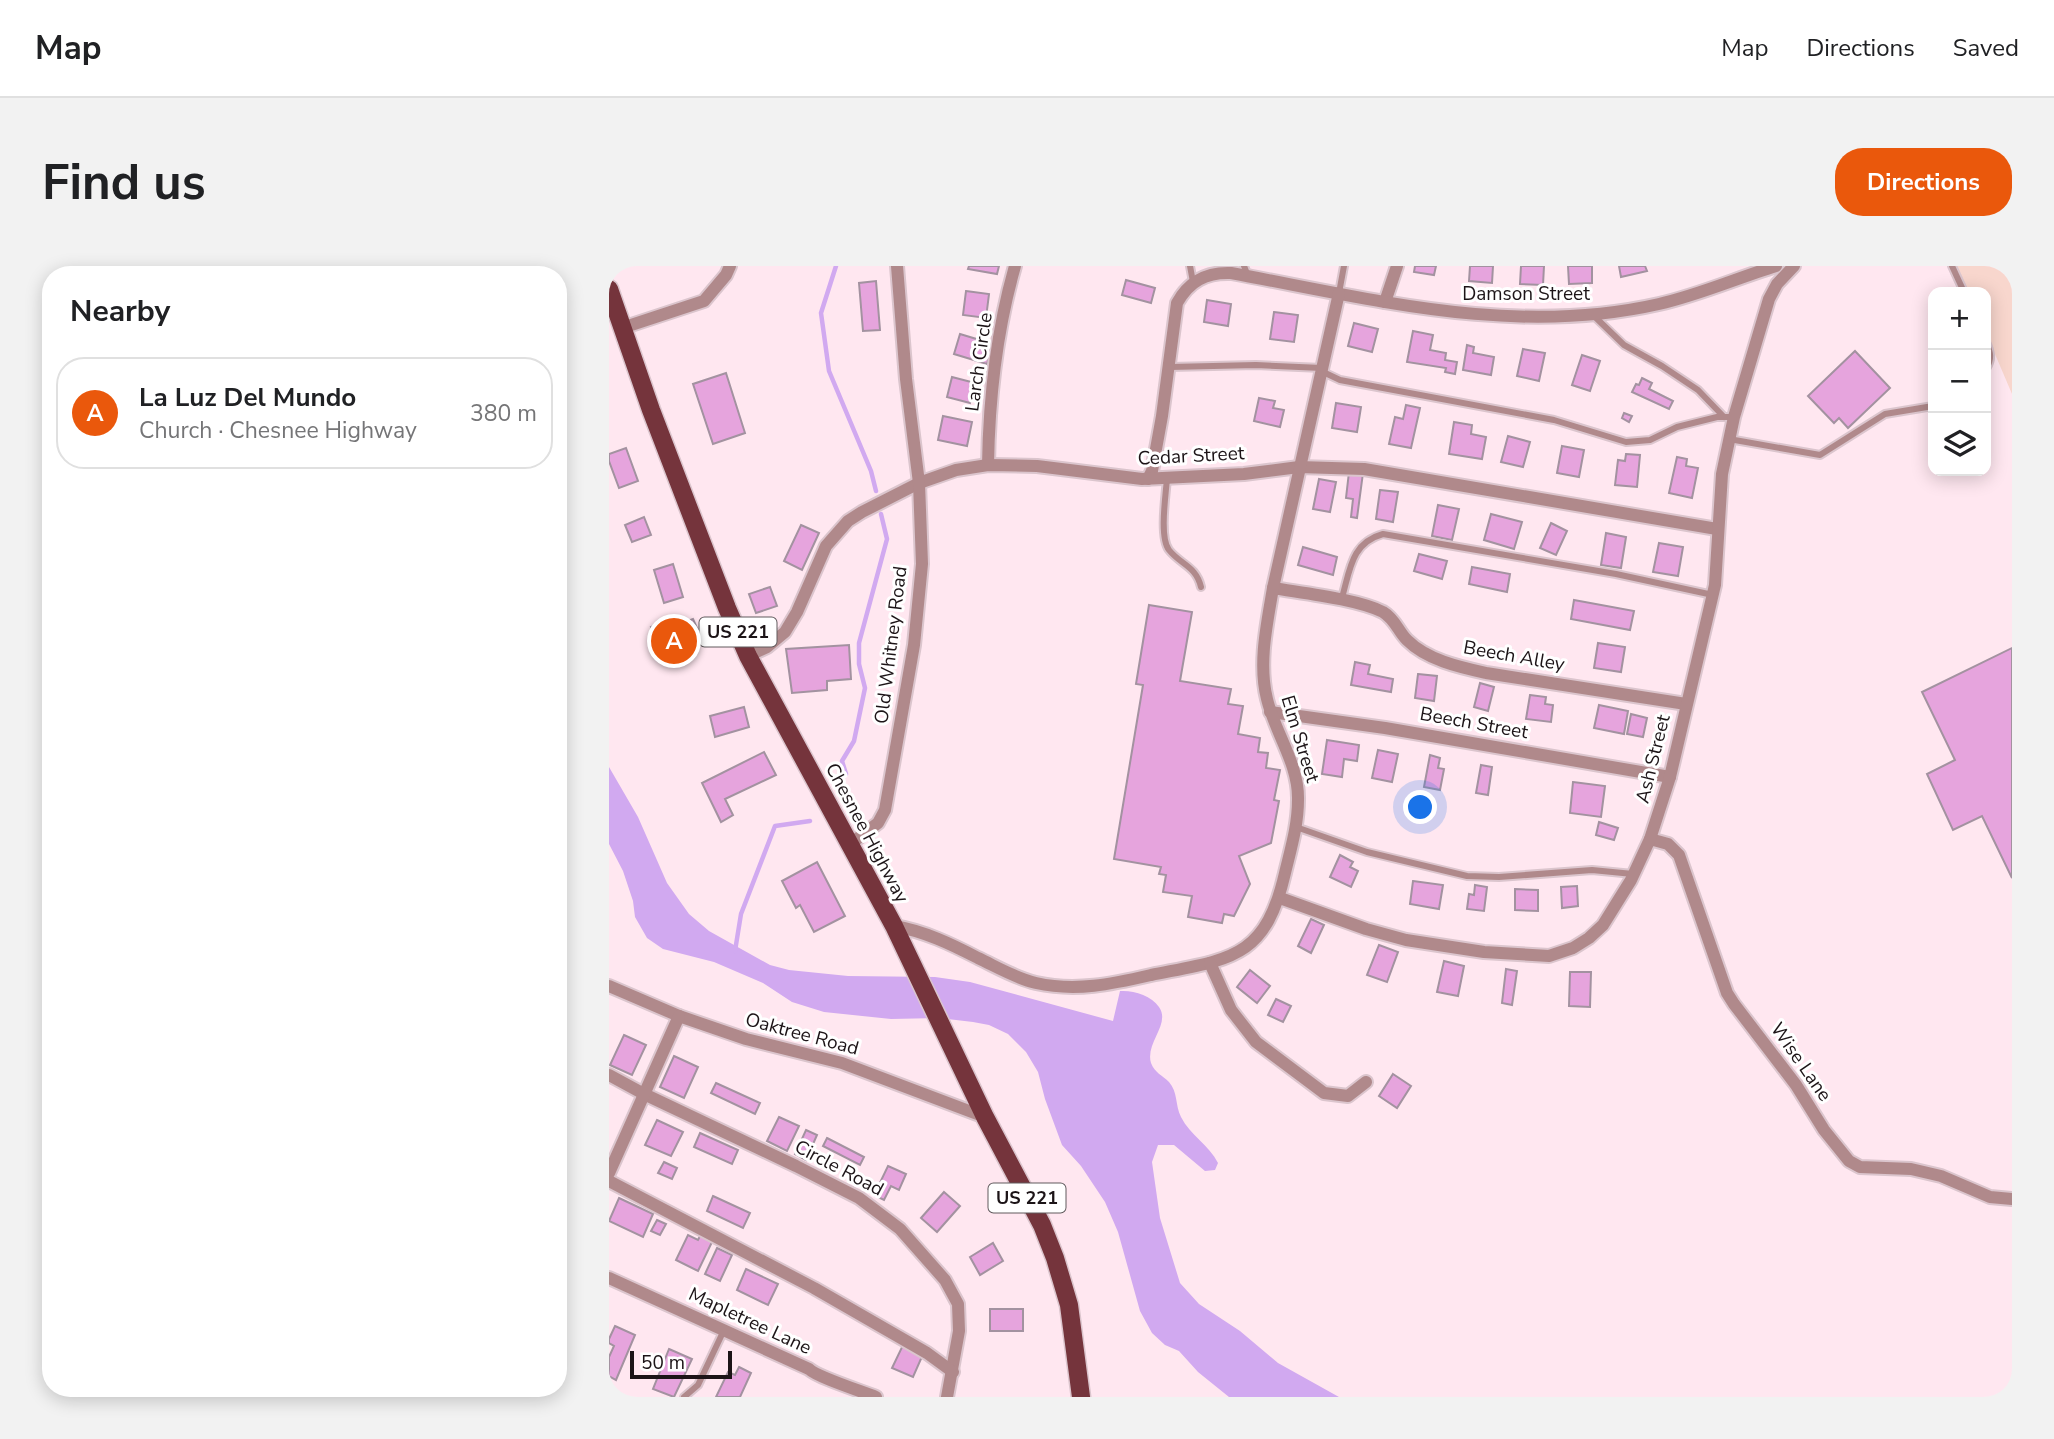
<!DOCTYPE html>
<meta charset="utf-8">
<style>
body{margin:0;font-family:"Nunito Sans",sans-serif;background:#f2f2f2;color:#202124}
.controls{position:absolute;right:21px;top:21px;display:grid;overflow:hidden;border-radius:14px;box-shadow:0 4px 18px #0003}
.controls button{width:63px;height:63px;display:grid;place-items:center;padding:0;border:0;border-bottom:2px solid #e0e0e0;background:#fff;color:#202124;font:35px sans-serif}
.scale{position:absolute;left:21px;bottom:18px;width:102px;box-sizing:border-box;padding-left:7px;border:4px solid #1c1417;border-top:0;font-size:19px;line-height:24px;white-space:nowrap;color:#1c1417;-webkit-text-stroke:5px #fff;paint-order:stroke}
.you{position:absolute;left:812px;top:542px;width:24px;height:24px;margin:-18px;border:5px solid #fff;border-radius:50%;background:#1a73e8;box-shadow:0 0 0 10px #1a73e833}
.badge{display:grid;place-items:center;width:46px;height:46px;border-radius:50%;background:#ea580c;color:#fff;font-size:23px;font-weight:700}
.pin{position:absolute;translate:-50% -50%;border:4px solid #fff;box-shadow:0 2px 7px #0006}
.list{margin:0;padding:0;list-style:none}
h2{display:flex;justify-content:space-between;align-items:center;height:91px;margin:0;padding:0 28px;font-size:30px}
h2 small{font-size:23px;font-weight:400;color:#757577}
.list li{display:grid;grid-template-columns:46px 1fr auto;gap:21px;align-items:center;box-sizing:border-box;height:112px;margin:0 14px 14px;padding:0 14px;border:2px solid #e0e0e0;border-radius:28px}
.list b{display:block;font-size:26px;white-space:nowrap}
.list p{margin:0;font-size:23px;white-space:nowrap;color:#757577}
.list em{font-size:23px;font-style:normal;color:#757577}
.icon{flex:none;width:38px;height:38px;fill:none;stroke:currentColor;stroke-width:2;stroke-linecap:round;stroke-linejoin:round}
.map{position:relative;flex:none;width:1403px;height:1131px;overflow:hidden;border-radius:28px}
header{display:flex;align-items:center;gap:42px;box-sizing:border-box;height:98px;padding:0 35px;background:#fff;border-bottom:2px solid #e0e0e0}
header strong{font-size:33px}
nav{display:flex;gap:38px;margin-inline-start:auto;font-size:24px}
.intro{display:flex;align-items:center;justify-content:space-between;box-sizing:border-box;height:168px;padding:0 42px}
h1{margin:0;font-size:49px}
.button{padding:18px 32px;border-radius:28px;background:#ea580c;color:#fff;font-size:24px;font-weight:700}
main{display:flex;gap:42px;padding:0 42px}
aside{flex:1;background:#fff;border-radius:28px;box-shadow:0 4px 18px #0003}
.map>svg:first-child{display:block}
.green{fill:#f8d6cd}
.water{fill:#d1a9f0}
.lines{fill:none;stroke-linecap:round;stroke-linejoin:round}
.stream{stroke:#d1a9f0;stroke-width:4.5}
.building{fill:#e6a4dd;stroke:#a392a0;stroke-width:2}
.service-casing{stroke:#dbc5cd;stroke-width:10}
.minor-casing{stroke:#dbc5cd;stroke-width:16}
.primary-casing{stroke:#dbc5cd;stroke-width:21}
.service{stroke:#b0898b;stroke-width:6}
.minor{stroke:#b0898b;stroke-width:12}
.primary{stroke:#75343c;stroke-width:18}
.labels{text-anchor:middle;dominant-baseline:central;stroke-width:6;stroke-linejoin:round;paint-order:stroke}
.shield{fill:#fff;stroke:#605a5d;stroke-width:2}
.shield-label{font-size:18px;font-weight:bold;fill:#1c1417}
.street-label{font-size:19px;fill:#1c1417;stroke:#fff}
</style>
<header>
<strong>Map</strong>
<nav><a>Map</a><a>Directions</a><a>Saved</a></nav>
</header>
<div class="intro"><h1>Find us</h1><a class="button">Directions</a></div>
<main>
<aside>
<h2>Nearby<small></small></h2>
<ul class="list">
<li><span class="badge">A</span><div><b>La Luz Del Mundo</b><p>Church · Chesnee Highway</p></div><em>380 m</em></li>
</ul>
</aside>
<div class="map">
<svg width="1403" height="1131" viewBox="0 0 1403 1131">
<rect width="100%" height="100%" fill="#ffe7f0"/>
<path class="green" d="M1348 0H1403V128L1377 67V26H1359Z"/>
<path class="water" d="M0 501 29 551 58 617 80 648 100 665 161 699 180 704 239 710 326 711 361 716 504 755 511 725C524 724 542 729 550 741 562 758 536 777 542 797 546 807 553 809 560 816 569 826 566 839 572 851 581 869 600 879 609 897L606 904 596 905 565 879H549L543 896 551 952 571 1017 590 1038 631 1065 669 1097 730 1131H620L589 1106 570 1085 556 1079 543 1067 531 1045 509 966 496 936 472 900 453 879 436 833 429 806 417 786 399 768 380 759 364 756 330 752 282 753 215 746 183 736 154 717 105 696 54 683 38 672 26 651 24 635 14 605 0 578Z"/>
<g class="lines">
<g class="stream">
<path d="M227 0 212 47 220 105 262 205 267 225"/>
<path d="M237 508 233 495 245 475 256 422 250 398V377L278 273 272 248"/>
<path d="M126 685 132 648 166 560 201 555"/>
</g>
</g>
<g class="building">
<path d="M360 0H390L388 8 359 3Z"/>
<path d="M806 0H827L825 9 805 6Z"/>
<path d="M861 0H884L883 17 860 15Z"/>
<path d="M912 0H935L934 19 911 18Z"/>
<path d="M959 0H983V17L960 18Z"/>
<path d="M1010 0H1036L1038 5 1012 11Z"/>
<path d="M517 14 546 22 542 37 513 29Z"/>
<path d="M267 15 271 64 254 65 250 17Z"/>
<path d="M357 25 380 28 377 52 354 49Z"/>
<path d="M598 34 622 38 619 60 595 56Z"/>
<path d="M665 46 689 49 685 76 661 73Z"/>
<path d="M745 57 769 63 763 86 739 80Z"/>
<path d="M804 65 824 69 821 84 837 87 836 94 848 96 846 108 836 106 837 102 798 96Z"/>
<path d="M351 68 384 78 378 98 345 88Z"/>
<path d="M858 79 865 81 864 87 885 91 882 109 854 104Z"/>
<path d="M914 83 936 87 930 115 908 110Z"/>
<path d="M1246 85 1281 122 1239 162 1230 152 1225 157 1199 130Z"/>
<path d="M973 89 991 95 981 125 963 119Z"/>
<path d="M117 107 136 167 104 178 84 118Z"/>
<path d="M343 111 366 117 361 137 338 131Z"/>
<path d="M1033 112 1043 117 1040 123 1064 135 1060 143 1023 126 1027 118 1030 119Z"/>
<path d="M650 132 666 135 664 142 675 144 671 161 645 155Z"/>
<path d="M727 137 752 141 748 166 723 162Z"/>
<path d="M797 139 811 142 802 182 780 178 786 151 794 153Z"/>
<path d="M1015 147 1023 150 1020 156 1013 152Z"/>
<path d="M334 150 363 156 358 180 329 174Z"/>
<path d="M845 156 863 159 862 168 877 171 873 193 840 188Z"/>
<path d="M899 170 921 176 914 201 892 196Z"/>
<path d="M953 180 975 184 970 211 948 207Z"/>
<path d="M17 182 29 215 10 222 0 195V188Z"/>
<path d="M1017 188 1031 189 1028 221 1006 219 1009 194 1016 195Z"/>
<path d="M1068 191 1078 193 1077 200 1089 202 1083 232 1060 227Z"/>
<path d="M740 206 754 207 748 252 742 251 744 233 737 232Z"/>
<path d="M710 213 727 216 721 246 704 243Z"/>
<path d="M771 224 789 226 784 256 767 253Z"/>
<path d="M829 239 850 243 843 274 823 270Z"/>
<path d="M882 248 913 256 905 283 875 274Z"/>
<path d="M35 251 42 269 23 276 16 259Z"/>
<path d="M942 257 958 265 947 289 931 282Z"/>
<path d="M192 259 210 267 193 304 175 295Z"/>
<path d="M997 267 1017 271 1012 302 992 299Z"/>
<path d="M1050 277 1074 281 1069 310 1044 306Z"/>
<path d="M694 281 728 291 724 309 689 299Z"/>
<path d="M810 288 838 295 833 313 805 305Z"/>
<path d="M64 298 74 331 55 337 45 304Z"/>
<path d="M863 301 901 308 898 326 860 318Z"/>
<path d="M161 321 168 340 147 347 140 328Z"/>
<path d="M965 334 1025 345 1021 364 962 353Z"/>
<path d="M540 339 583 346 571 415 622 423 619 438 634 440 629 468 651 472 649 486 659 487 657 502 671 504 665 534 670 535 662 577 630 590 641 618 625 650 615 648 613 657 579 651 583 630 554 626 557 609 550 608 552 601 505 593 534 419 527 418Z"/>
<path d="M62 353 65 360 84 353 92 371 73 379 76 385 55 394 42 361Z"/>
<path d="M989 377 1016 381 1012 406 985 402Z"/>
<path d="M240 379 242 413 218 415V424L183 427 177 383Z"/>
<path d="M1403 382V612L1373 550 1344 564 1318 508 1346 494 1313 426Z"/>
<path d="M746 396 761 399 759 408 784 413 782 426 742 419Z"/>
<path d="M809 408 828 410 825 435 806 432Z"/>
<path d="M871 417 885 421 879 445 865 441Z"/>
<path d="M921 429 937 431 936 438 944 439 942 456 917 453Z"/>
<path d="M990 439 1019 445 1015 468 985 462Z"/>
<path d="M135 441 140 461 106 471 101 450Z"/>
<path d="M1022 448 1038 452 1034 471 1018 468Z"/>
<path d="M718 474 750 479 748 495 735 493 733 511 713 508Z"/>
<path d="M769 484 789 488 783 516 763 512Z"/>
<path d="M155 486 167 509 116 533 124 549 112 556 93 517Z"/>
<path d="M821 489 831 492 829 502 835 503 831 524 815 521Z"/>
<path d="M872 499 883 501 879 529 867 527Z"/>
<path d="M964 516 996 520 992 551 961 547Z"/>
<path d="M990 556 1009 562 1005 574 987 569Z"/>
<path d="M731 589 744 596 741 601 749 605 742 621 721 611Z"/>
<path d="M208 596 236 650 205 666 191 639 187 642 173 615Z"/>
<path d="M804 615 834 619 830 643 801 638Z"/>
<path d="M866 619 878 621 875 645 858 643 860 628 865 629Z"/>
<path d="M968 620 969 640 953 642 952 621Z"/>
<path d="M906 623 929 624V645L906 644Z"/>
<path d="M702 653 715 659 702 687 689 680Z"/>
<path d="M770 679 789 686 778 716 758 709Z"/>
<path d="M835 695 855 700 849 730 828 726Z"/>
<path d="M897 703 908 705 903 739 893 737Z"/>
<path d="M641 704 661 720 648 737 628 721Z"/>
<path d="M961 706H982L981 741 960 740Z"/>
<path d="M667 733 682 740 674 756 659 749Z"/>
<path d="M15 769 37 779 23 809 1 799Z"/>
<path d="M65 790 89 801 75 832 51 821Z"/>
<path d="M784 808 802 820 788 842 770 830Z"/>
<path d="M107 817 151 837 146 848 102 827Z"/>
<path d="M170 851 190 860 178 885 158 875Z"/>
<path d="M48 854 74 866 62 890 36 879Z"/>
<path d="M197 864 208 869 197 894 186 888Z"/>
<path d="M91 867 129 884 123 898 85 881Z"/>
<path d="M218 872 255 891 251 899 214 880Z"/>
<path d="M55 896 68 902 63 913 49 907Z"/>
<path d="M279 900 297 908 290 924 282 920 275 934 265 929Z"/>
<path d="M335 926 351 940 328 966 312 952Z"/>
<path d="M104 930 141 947 134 962 98 945Z"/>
<path d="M10 932 44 948 34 971 0 955Z"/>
<path d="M48 954 57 958 51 969 42 965Z"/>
<path d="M92 968 104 974 89 1005 67 994 79 969 89 974Z"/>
<path d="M384 977 394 995 371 1009 361 991Z"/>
<path d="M108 982 123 989 111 1015 96 1008Z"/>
<path d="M137 1003 169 1018 159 1039 128 1024Z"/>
<rect x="381" y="1043" width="33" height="22"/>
<path d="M6 1060 26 1069 7 1114 0 1110V1091L5 1080 0 1077V1073Z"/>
<path d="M295 1077 315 1086 304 1111 283 1102Z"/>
<path d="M60 1083 83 1093 65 1131 44 1123Z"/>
<path d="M130 1101 142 1107 131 1131H107L119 1106 126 1109Z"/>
</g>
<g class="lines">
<g class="service-casing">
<g id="service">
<path d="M581 0 584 16"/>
<path d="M635 0 639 10"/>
<path d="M1343 0 1355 26"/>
<path d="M730 27 735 0"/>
<path d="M984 49 1015 79 1053 100 1089 124 1115 151"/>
<path d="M1377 76C1382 87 1383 93 1377 103"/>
<path d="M561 101 647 99 713 102"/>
<path d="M712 105 731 114 945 154 1017 176 1041 174 1068 161 1108 151H1125"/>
<path d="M1120 173 1211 189 1276 148 1324 140"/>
<path d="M558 212C557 228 550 271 560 284 572 299 587 300 592 321"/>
<path d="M732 335C741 306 741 277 774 268L1007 308 1104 329"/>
<path d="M687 561 758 586 858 610 890 611 983 604 1024 608"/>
<path d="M75 1131 89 1119 115 1064"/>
</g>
</g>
<g class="minor-casing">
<g id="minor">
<path d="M776 36 788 0"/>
<path d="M13 62 95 35 117 9 121 0"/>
<path d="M379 199C380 133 388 63 406 0"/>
<path d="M539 213 543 205 553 150 568 37C580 15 597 6 622 7 764 33 905 71 1050 38 1090 29 1128 12 1167 0"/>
<path d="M664 322C693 327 748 333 774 346 786 353 789 365 798 374 818 394 850 401 877 407L1077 438"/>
<path d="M139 390 158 381 176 366 188 346 217 280 239 255 253 246 310 217 347 204 379 199 428 200 533 213 635 208 690 201 755 203 1108 263"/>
<path d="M661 446 776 462 1061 511"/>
<path d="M1041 573 1059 578 1070 589 1118 727 1125 738 1187 819 1215 864 1240 895 1251 901 1302 903 1332 910 1381 931 1403 933"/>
<path d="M240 579 269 557 276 544 305 379 313 298 310 217 297 113 288 0"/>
<path d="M671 632 757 663 797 674 875 686 940 690 964 682 980 672 994 659 1022 614 1041 573 1061 511 1106 319 1113 208 1125 151 1160 33 1168 18 1185 0"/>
<path d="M285 660C315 665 342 678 369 692 388 701 406 712 427 717 467 726 503 718 542 709 621 693 656 694 676 607 682 582 689 559 689 534 690 498 666 467 658 433 649 397 658 358 664 322L730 27"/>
<path d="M601 697 622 744 647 776 715 827 739 830 757 816"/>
<path d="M0 720 70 750 137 773 233 797 376 851"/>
<path d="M0 809 35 828 187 900 250 932 291 963 336 1014 349 1038 350 1065 338 1131"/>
<path d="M0 907 70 750"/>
<path d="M0 915 205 1022 318 1087 344 1106"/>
<path d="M0 1012 200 1103C208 1111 252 1125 267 1131"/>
</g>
</g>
<g class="primary-casing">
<path id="primary" d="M0 23 42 144 118 342 139 390 285 660 376 851 433 959 446 992 460 1039 472 1131"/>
</g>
<use href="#service" class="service"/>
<use href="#minor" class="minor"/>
<use href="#primary" class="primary"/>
</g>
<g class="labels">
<g class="shield">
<rect x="90.5" y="351.5" width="77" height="29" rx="5"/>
<rect x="379.5" y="917.5" width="77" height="29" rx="5"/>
</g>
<g class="shield-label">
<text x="129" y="366">US 221</text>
<text x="418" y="932">US 221</text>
</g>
<g class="street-label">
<text x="917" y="28">Damson Street</text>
<text transform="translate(370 96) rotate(-82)">Larch Circle</text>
<text transform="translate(582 190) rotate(-3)">Cedar Street</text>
<text transform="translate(282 379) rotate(-83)">Old Whitney Road</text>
<text transform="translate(905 390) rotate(10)">Beech Alley</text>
<text transform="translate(865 457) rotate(10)">Beech Street</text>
<text transform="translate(691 473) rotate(73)">Elm Street</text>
<text transform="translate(1044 493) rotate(-76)">Ash Street</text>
<text transform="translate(258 567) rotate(62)">Chesnee Highway</text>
<text transform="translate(193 768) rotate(15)">Oaktree Road</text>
<text transform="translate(1192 796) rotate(55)">Wise Lane</text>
<text transform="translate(230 902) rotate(28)">Circle Road</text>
<text transform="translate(141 1055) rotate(25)">Mapletree Lane</text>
</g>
</g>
</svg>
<div class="controls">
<button>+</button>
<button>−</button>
<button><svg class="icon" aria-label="layers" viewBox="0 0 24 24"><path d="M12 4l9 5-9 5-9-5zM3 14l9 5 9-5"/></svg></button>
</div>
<div class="scale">50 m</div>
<div class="you"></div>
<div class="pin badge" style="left:65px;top:375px">A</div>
</div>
</main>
